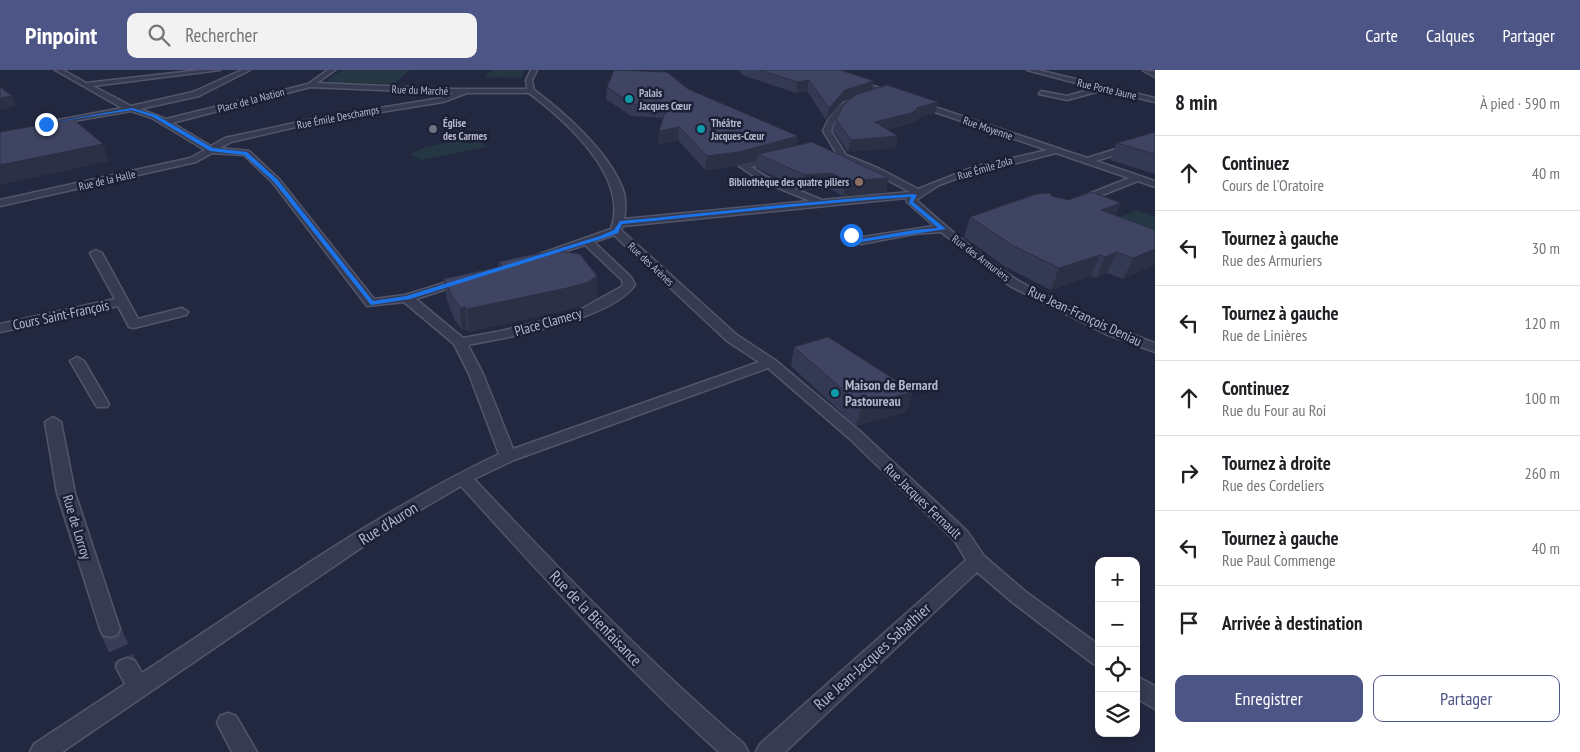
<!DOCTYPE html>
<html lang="fr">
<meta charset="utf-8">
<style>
body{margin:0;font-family:"PT Sans Narrow",sans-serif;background:#f2f2f2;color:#202124}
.controls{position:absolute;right:15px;bottom:15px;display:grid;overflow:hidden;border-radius:10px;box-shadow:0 2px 8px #0003}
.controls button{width:45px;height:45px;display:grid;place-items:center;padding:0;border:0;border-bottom:1px solid #e0e0e0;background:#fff;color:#202124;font:25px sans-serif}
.stop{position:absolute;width:15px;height:15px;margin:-11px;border:4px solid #1a73e8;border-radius:50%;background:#fff}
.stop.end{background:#1a73e8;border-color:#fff;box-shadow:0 1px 5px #0008}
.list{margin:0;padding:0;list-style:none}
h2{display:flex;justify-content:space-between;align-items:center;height:65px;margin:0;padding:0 20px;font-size:21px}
h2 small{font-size:16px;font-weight:400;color:#757577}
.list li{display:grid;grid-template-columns:32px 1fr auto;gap:15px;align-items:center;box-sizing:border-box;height:75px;padding:0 20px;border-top:1px solid #e0e0e0}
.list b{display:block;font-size:19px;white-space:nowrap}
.list p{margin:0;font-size:16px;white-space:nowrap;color:#757577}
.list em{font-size:16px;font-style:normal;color:#757577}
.actions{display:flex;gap:10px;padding:15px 20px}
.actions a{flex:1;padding:11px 0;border:1px solid #4d5587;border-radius:10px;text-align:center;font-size:18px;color:#4d5587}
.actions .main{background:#4d5587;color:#fff}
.icon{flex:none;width:28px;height:28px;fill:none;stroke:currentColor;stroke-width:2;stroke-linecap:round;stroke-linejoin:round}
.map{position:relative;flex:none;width:1155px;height:682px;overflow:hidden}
header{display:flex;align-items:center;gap:30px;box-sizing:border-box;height:70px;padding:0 25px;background:#4d5587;color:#fff}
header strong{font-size:24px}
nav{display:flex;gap:28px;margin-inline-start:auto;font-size:18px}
.search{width:350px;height:45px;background:#f2f2f2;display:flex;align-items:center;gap:12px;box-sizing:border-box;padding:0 18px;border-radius:10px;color:#757577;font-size:19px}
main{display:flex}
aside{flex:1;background:#fff}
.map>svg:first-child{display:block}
.green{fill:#253742}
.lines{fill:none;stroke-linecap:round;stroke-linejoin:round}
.minor-tunnel{stroke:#393d56;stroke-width:21;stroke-dasharray:21 11;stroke-linecap:butt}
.minor-casing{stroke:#52566b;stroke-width:3}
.minor{fill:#373b51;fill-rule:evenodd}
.wall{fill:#353a54}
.shaded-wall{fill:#2b3045}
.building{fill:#3e4462;stroke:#2b3045}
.route{fill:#1a73e8}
.culture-dot{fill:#0f9aa8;stroke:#1c2036;stroke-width:2}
.worship-dot{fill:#6b7280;stroke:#1c2036;stroke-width:2}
.education-dot{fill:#8d6e63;stroke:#1c2036;stroke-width:2}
.labels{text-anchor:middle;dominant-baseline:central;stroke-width:5;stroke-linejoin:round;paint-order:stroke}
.far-street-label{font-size:11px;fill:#b4b7cb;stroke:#1c2036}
.far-poi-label{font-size:11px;font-weight:bold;fill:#b4b7cb;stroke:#1c2036;text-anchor:start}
.street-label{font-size:14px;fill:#b4b7cb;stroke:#1c2036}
.poi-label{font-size:14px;font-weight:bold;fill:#b4b7cb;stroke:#1c2036;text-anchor:start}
.near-street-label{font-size:16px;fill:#b4b7cb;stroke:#1c2036}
</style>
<header>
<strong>Pinpoint</strong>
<div class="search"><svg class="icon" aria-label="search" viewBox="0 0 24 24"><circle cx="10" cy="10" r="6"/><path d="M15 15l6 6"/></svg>Rechercher</div>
<nav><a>Carte</a><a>Calques</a><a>Partager</a></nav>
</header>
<main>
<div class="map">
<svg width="1155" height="682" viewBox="0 0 1155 682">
<rect width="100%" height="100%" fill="#232841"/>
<g class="green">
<path d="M343 0H410L393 14 332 12 327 10Z"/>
<path d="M491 0H525L521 8 491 7 484 9Z"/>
<path d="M468 68H478L486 77 421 90 410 84 425 77Z"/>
<path d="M1136 140 1155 147V173L1109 150 1132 143 1130 142Z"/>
</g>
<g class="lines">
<path class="minor-tunnel" d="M110 559 127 597"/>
<g class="minor-casing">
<g id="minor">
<path d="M55 0H63L86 13 200 0H220L93 16 131 36 193 22 242 0H250L199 26 140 39 166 49 308 14 328 0H335L317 13 454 19H527L526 10 531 0H537L532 10 534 20C564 42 607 81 621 115 626 125 626 138 624 149L810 131 761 111 739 96 775 86 778 87V91L751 97 767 107 822 130 910 122 874 103 840 89 823 61C832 39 843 29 866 24L869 28C848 33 838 41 831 61L846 85 880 99 918 119 974 97 1047 80 914 35 913 33 917 31 1087 88 1155 67V72L1096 91 1155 111V117L1138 111 1082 133H1076V129L1129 108 1056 83 958 108 939 115 916 130C946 156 985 191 1019 211 1060 235 1110 256 1155 273V282L1106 264 1010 216 941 162 914 164 861 174 846 165 851 162 863 167 934 156 907 132 906 128 623 156 621 160 737 265 775 290 862 363 967 461 984 486 1026 522 1099 575V596L1092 593 1012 532 977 502 785 682H756L760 674 966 490 955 471 850 369 768 298 514 390 474 409C561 501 648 592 744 674L748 682H719C627 599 544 508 461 416L396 454 62 682H30L34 674 125 614 116 597 119 591 127 588 135 591 142 603C259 527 373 444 499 384L469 304 454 274 404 232 367 236 273 113 244 85 212 83 196 92 0 136V130L190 88 205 80 152 48 131 41 50 55V51H53L122 38ZM310 17 454 23 441 28 313 49 225 68 211 76 172 53ZM467 23H529C566 51 630 107 611 159L528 188 534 191 585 175 622 210 623 215 621 217 574 243 501 261 463 268 416 229 468 212V208H460L405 225 374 229 279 109 249 81 220 78 231 72 313 53 443 32ZM614 165 727 271 759 292 513 379 483 304 468 275C510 267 610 250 635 215L631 207 594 172Z"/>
<path d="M818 0H827L900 25 893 27Z"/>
<path d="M1027 0H1038L1155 28V32L1104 20 1067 30 1039 24 1041 21 1067 26 1095 18Z"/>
<path d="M1143 0 1155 2V7L1144 1Z"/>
<path d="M96 180 102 183 138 249 182 238 188 242 186 245 134 258 129 257 118 236 0 262V254L115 229 90 183Z"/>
<path d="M77 287 84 291 109 334 107 337H97L95 334 70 291Z"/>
<path d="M53 347 61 352 75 423 120 559 117 565 110 567 103 565 100 559 57 423 45 352Z"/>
<path d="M1136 606 1155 616V639L1136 628Z"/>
<path d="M228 643 236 646 257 682H232L217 653 220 646Z"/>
</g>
</g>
<use href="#minor" class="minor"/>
</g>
<g class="wall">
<path d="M739 0H840L874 11 872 20 935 43 918 48 917 51 912 52V53L887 60 898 66 895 78 848 82 833 60 836 49 850 29 843 31 826 50 807 21 796 23 742 5Z"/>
<path d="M607 17 688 19 886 122 843 126 828 118 803 120 756 98 757 91 737 96 705 100 678 70 658 74 659 61 663 48 631 46 606 29Z"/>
<path d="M1155 62V104L1110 90 1117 73Z"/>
<path d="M1052 126 1116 145 1155 160 1123 209 1107 203 1096 208 1091 206 1051 220 1004 196 964 167 970 147Z"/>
<path d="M498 192 597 228 585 234 567 240 469 262 467 259 462 260 454 249 447 231 444 209 499 197Z"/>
<path d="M794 277 912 322 906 342 856 356 791 296Z"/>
</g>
<g class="shaded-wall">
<path d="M809 10 807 21 796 23 797 12Z"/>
<path d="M874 11 871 22 843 31 826 50 829 38 845 20Z"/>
<path d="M12 26 16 36 0 40V28Z"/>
<path d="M938 32 935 43 918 48 917 51 912 52V53L872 64 875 52 916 38Z"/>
<path d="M679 57 678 70 658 74 659 61Z"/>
<path d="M798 66 796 80 758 84 757 91 737 96 705 100 707 86Z"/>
<path d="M898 66 895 78 848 82 851 70Z"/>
<path d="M103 74 109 91 0 115V95Z"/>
<path d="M831 103 828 118 803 120 805 105Z"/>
<path d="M889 108 886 122 843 126 846 111Z"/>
<path d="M1121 133 1113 152 1101 140Z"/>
<path d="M1155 179V195L1123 209 1133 188Z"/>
<path d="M1117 182 1107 203 1096 208 1105 187Z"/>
<path d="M1100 185 1091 206 1051 220 1059 198Z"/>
<path d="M597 206V228L585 234 567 240 469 262 467 239Z"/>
<path d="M465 237 467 259 462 260 460 238Z"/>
<path d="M912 322 906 342 856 356 862 336Z"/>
</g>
<g class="building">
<path d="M614 0 667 2 688 19 798 66 739 82 707 86 679 57 659 61 667 36 632 34 607 17Z"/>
<path d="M760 0H840L874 11 845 20 829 38 809 10 797 12Z"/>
<path d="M887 15 938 32 916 38 920 39 913 41 915 42 875 52 898 66 851 70 836 49 844 34 855 25Z"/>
<path d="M0 17 12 26 0 28Z"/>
<path d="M73 49 103 74 0 95V62Z"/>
<path d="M1155 62V84L1117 73Z"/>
<path d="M812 72 889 108 846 111 831 103 805 105 758 84Z"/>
<path d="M1092 122 1121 133 1101 140 1155 160V179L1133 188 1117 182 1105 187 1100 185 1059 198 1012 175 970 147 1036 124 1050 123 1052 126 1068 130Z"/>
<path d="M558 181 580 184 597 206 586 213 567 218 467 239 465 237 460 238 452 226 444 209 503 196 498 192 530 185Z"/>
<path d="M828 267 894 309 912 322 862 336 794 277Z"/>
</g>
<path class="route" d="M132 38 156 45 213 78 247 82 278 110 373 231 406 226 600 166 614 160 620 151C718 142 816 130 914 124L917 125 913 132 946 159 861 172 848 165 853 164 862 169 914 160 938 158 909 133 911 127C814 133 718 145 622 154L618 163 604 168 410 229 371 235 274 112 244 85 210 81 153 47 132 40 43 54Z"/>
<g class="culture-dot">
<circle cx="629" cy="29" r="5"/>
<circle cx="701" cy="59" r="5"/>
<circle cx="835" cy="323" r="5"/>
</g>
<circle class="worship-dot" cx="433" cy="59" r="5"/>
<circle class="education-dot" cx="859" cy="112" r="5"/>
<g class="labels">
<g class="far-street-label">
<text transform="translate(1107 19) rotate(13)">Rue Porte Jaune</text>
<text transform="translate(420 20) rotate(2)">Rue du Marché</text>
<text transform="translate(251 30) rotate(-15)">Place de la Nation</text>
<text transform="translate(338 47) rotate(-11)">Rue Émile Deschamps</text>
<text transform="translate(988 58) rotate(19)">Rue Moyenne</text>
<text transform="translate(985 98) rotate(-17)">Rue Émile Zola</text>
<text transform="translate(107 110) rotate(-13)">Rue de la Halle</text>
<text transform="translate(981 188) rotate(37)">Rue des Armuriers</text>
<text transform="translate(651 194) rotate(43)">Rue des Arènes</text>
</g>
<g class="far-poi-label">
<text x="639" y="23">Palais<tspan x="639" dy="13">Jacques Cœur</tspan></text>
<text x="443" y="53">Église<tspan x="443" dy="13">des Carmes</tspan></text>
<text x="711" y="53">Théâtre<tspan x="711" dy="13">Jacques-Cœur</tspan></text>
<text x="849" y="112" text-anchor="end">Bibliothèque des quatre piliers</text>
</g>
<g class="street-label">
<text transform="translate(61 245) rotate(-12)">Cours Saint-François</text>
<text transform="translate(1085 246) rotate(25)">Rue Jean-François Deniau</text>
<text transform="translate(548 252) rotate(-16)">Place Clamecy</text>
<text transform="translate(923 431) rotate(44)">Rue Jacques Fernault</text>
<text transform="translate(77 457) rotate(73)">Rue de Lorroy</text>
</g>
<g class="poi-label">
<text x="845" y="315">Maison de Bernard<tspan x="845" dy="16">Pastoureau</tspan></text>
</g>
<g class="near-street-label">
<text transform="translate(388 453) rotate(-32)">Rue d'Auron</text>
<text transform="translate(596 548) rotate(46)">Rue de la Bienfaisance</text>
<text transform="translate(872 586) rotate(-42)">Rue Jean-Jacques Sabathier</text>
</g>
</g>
</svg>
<div class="controls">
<button>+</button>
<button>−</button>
<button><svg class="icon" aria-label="locate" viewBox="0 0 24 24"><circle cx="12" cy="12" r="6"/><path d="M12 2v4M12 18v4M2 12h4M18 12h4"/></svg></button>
<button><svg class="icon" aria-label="layers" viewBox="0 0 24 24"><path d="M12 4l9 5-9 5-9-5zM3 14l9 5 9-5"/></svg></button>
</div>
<div class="stop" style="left:851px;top:165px"></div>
<div class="stop end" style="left:46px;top:54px"></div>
</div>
<aside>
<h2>8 min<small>À pied · 590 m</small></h2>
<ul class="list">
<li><svg class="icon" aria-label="ahead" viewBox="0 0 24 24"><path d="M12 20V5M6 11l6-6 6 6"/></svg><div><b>Continuez</b><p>Cours de l'Oratoire</p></div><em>40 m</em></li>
<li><svg class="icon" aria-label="left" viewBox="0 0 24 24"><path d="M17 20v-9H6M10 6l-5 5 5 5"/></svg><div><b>Tournez à gauche</b><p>Rue des Armuriers</p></div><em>30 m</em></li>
<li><svg class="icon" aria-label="left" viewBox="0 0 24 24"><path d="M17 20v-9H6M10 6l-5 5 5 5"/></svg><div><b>Tournez à gauche</b><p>Rue de Linières</p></div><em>120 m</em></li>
<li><svg class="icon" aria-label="ahead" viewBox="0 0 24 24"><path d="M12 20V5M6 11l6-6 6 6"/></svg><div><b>Continuez</b><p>Rue du Four au Roi</p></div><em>100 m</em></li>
<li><svg class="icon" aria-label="right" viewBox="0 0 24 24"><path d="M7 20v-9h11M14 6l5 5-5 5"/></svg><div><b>Tournez à droite</b><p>Rue des Cordeliers</p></div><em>260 m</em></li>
<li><svg class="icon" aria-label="left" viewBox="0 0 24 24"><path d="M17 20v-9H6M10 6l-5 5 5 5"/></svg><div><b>Tournez à gauche</b><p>Rue Paul Commenge</p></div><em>40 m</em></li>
<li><svg class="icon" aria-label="arrive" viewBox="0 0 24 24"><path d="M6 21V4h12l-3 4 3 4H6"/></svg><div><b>Arrivée à destination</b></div></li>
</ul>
<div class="actions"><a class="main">Enregistrer</a><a>Partager</a></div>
</aside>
</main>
